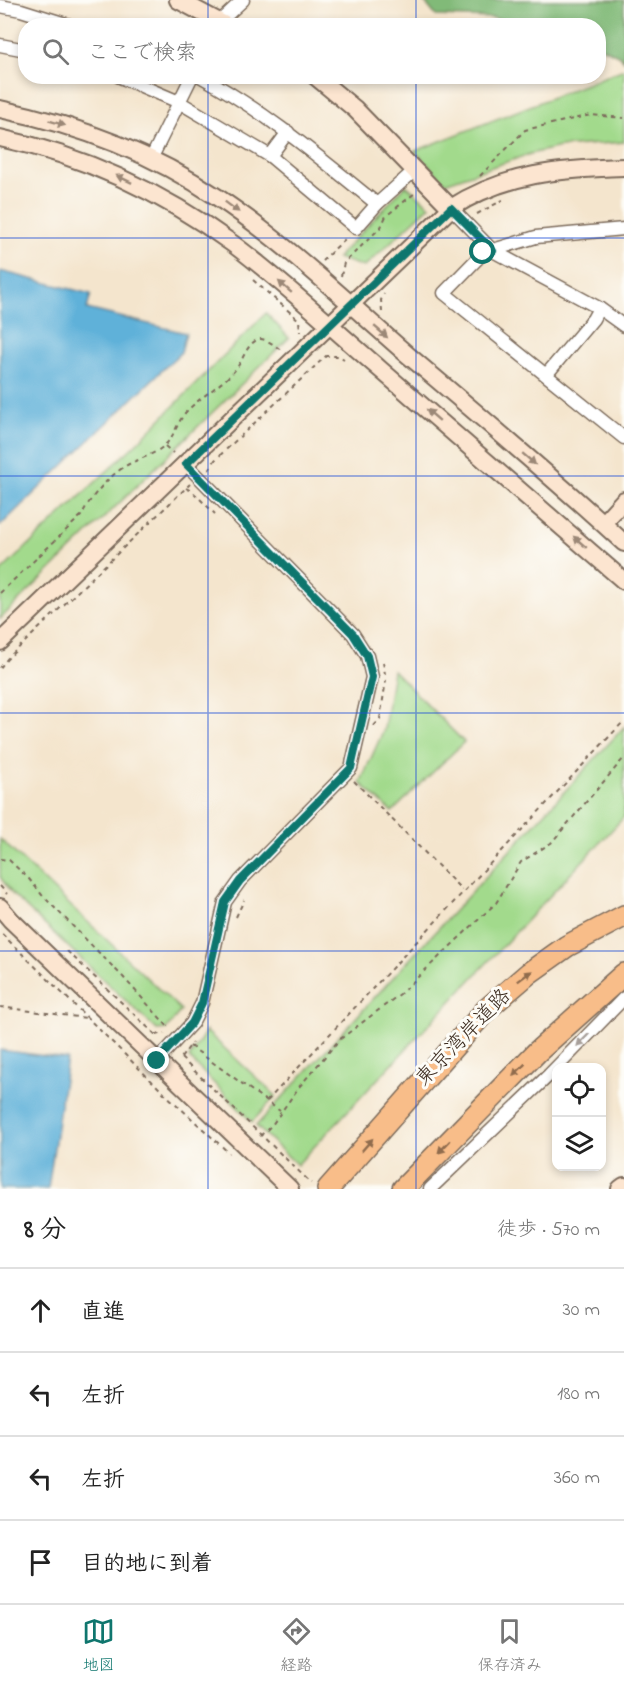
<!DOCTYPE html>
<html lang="ja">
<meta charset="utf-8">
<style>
body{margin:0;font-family:"Indie Flower","Klee One",sans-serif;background:#f6f6f6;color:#222}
.controls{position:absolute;right:18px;bottom:18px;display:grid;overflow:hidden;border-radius:12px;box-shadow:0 3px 9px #0003}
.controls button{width:54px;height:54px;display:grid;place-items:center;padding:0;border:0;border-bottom:2px solid #e0e0e0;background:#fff;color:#222;font:30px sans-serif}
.stop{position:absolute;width:18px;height:18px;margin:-14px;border:4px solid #0f766e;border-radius:50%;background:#fff}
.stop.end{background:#0f766e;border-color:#fff;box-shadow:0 2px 6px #0008}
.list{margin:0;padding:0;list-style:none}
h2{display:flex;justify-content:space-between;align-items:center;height:78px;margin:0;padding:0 24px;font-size:26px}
h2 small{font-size:20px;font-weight:400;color:#767676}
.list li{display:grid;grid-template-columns:39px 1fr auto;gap:18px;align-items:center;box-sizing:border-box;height:84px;padding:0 24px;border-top:2px solid #e0e0e0}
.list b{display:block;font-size:22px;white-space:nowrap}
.list em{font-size:20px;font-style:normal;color:#767676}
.icon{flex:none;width:33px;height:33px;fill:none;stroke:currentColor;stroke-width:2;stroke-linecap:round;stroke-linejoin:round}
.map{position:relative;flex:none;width:624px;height:1189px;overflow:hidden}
.search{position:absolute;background:#fff;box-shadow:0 3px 9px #0003;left:18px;right:18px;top:18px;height:66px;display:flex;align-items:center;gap:15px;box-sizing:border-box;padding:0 21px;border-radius:24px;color:#767676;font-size:22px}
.sheet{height:414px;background:#fff}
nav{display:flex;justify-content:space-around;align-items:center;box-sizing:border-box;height:84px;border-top:2px solid #e0e0e0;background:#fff;font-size:16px;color:#767676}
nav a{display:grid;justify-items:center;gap:3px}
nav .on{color:#0f766e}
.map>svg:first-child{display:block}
.green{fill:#a2da8c;stroke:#6e8255;stroke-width:1.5}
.forest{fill:#81ba78;stroke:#5e724b;stroke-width:1.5}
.water{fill:#5eb1d9;stroke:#4c6e7c;stroke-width:1.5}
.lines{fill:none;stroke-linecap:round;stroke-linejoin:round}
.street-casing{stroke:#7c6b5b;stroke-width:15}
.secondary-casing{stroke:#7c6b5b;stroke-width:20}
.highway-casing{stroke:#7c6b5b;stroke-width:24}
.path{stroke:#7c6b5b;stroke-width:2;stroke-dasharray:4.5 4.5;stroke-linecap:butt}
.street{stroke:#fff;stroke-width:12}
.secondary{stroke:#fce5d0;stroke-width:16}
.highway{stroke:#f8bd89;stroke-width:21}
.oneway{fill:#9c8877}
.oneway2{fill:#906c4e}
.oneway3{fill:#a79f9a}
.route{stroke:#0f766e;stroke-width:8}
.grid{fill:none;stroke:#1d4ed8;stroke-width:1.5;stroke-opacity:0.55}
.labels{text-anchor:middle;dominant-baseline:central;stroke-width:6;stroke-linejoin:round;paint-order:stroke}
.street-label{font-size:21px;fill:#3b2a1e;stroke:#fdfcf7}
</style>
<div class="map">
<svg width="624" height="1189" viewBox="0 0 624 1189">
<rect width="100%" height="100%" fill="#fdfcf7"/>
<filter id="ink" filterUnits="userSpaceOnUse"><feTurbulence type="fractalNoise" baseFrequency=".0167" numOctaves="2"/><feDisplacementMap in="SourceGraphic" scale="12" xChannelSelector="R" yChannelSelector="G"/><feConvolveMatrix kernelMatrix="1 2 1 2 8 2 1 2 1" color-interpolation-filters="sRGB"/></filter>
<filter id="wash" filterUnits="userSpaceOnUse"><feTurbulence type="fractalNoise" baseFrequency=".008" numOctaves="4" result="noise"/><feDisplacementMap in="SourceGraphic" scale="24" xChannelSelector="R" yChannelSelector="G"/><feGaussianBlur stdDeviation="1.35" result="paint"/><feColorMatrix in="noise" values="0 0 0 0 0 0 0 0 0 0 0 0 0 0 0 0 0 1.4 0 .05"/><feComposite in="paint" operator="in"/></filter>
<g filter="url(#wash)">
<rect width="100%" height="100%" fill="#f4e5cd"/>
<g class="green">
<path d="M624 69V142L560 147 530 154 445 183 415 151Z"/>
<path d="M406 185 430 206 364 267 337 258Z"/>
<path d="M266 313 289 338 0 619V572L139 441Z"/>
<path d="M393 670 464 742 392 812 360 783 384 729Z"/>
<path d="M624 727V817L297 1165 256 1126Z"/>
<path d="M0 839 181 1010 167 1029 157 1030 13 895 0 877Z"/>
<path d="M206 1031 276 1096 252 1122 189 1058Z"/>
</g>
<path class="forest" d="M423 0H624V61L620 56 599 46 598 26 520 25 493 18 436 16Z"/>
<g class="water">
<path d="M0 271 91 294 87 309 186 333 181 352 0 526Z"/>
<path d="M0 1050 67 1059 48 1189H0Z"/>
</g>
</g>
<g filter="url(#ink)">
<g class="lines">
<g class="street-casing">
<g id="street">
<path d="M0 6 21 10 72 26"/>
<path d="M215 26 243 0"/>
<path d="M0 45 26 50"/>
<path d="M118 76 179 102 270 156 356 228 377 204 415 170"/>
<path d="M200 76C265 111 320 158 377 204"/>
<path d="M270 156 288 132"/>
<path d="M151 159 192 76"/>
<path d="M451 208 493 251 599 308 624 326"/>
<path d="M624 229 536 237 483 253 444 293 624 438"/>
<path d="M546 375 593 319 599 308"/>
<path d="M157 1061 192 1023 202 1003 225 902 240 881 351 768 372 677 367 656 353 634 186 464"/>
<path d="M430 1189 549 1075 624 998"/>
</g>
</g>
<g class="secondary-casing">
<g id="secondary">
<path d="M178 0 227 26"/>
<path d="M315 76 355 109 451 208"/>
<path d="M0 109C77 125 152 153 217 197 285 242 347 302 409 356 481 417 554 478 624 543"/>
<path d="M0 138C85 156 163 193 233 244 285 283 332 328 381 370 462 440 543 511 624 581"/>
<path d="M603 523 624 500"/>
<path d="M0 642 451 208C505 173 561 169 624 167"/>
<path d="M0 907 11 920 290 1189"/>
<path d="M620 1189 624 1186"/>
</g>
</g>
<g class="highway-casing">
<g id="highway">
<path d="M328 1189 487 1009 529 973 567 946 624 916"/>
<path d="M403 1189 537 1052 624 974"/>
</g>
</g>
<g class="path">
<path d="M480 176 525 130 591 115 624 118"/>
<path d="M477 214 503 200"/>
<path d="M322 261 348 236"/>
<path d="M341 276 344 263 381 227 386 216 415 193"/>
<path d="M253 280 299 320 300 332"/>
<path d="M382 312 381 300 384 294"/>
<path d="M165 446 173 453"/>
<path d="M209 470 215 460 326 356H339L344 359"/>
<path d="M186 488 193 492 215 514"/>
<path d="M0 593 81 516C91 496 111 473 131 463 144 457 158 453 167 443 175 434 178 421 186 412 201 396 222 385 235 370 243 361 246 345 257 340 264 336 275 346 281 350"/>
<path d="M383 662 385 674"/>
<path d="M0 668 7 659 190 484"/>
<path d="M374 726 380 719 386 680"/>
<path d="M354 781 462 890"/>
<path d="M0 859 9 860 29 879 42 895 123 977 170 1029"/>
<path d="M0 886 7 894"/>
<path d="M236 917 244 900"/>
<path d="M2 934 164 1093 229 1153"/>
<path d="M67 951 157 1036"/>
<path d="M0 1007 86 1018"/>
<path d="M156 1035 165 1033"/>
<path d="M190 1046 280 1111"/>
<path d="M181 1058 192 1043"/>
<path d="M181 1058 311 1183"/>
<path d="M267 1101 624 721"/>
<path d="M260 1136 272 1125 299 1087 339 1040 400 994 496 903 521 862 551 843 624 758"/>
</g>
<use href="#street" class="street"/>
<use href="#secondary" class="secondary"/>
<use href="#highway" class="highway"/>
</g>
<defs><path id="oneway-solid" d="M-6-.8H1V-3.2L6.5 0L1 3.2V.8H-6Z" transform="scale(1.5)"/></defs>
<g class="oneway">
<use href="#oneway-solid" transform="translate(57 123) rotate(17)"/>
<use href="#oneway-solid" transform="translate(124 179) rotate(-154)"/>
<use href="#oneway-solid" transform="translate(232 207) rotate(37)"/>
<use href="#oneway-solid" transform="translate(285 287) rotate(-139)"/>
<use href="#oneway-solid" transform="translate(381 332) rotate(41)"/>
<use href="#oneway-solid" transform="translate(433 415) rotate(-139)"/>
<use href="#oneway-solid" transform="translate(529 459) rotate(41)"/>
<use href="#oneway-solid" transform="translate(580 542) rotate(-139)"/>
</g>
<g class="oneway2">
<use href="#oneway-solid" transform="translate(525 976) rotate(-37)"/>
<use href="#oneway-solid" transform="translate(519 1070) rotate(135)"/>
<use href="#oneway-solid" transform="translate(367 1145) rotate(-49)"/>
<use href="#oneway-solid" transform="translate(444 1147) rotate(134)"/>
</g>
<use class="oneway3" href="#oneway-solid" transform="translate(583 1040) rotate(134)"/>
</g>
<g class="lines" filter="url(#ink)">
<path class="route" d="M157 1061 192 1023 202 1003 225 902 240 881 351 768 372 677 367 656 353 634 186 464 451 208 493 251 483 252"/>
</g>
<path class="grid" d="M208 0V26M416 0V26M208 76V1189M416 76V1189M0 238H624M0 476H624M0 713H624M0 951H624"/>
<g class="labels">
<g class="street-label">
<text transform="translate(464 1038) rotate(-46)">東京湾岸道路</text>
</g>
</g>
</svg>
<div class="controls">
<button><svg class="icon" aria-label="locate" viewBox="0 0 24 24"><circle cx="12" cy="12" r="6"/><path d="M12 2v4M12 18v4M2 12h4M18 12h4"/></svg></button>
<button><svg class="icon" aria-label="layers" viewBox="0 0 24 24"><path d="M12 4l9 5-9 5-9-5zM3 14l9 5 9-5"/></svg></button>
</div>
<div class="stop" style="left:483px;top:252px"></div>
<div class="stop end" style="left:157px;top:1061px"></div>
<div class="search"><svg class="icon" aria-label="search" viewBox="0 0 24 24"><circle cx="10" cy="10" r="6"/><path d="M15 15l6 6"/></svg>ここで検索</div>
</div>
<section class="sheet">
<h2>8 分<small>徒歩 · 570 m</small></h2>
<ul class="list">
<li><svg class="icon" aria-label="ahead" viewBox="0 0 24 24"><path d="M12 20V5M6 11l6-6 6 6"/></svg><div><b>直進</b></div><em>30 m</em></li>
<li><svg class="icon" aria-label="left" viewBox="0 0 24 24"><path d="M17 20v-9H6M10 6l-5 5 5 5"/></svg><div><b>左折</b></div><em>180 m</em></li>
<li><svg class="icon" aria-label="left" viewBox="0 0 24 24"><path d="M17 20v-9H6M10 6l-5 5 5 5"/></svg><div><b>左折</b></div><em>360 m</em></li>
<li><svg class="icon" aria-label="arrive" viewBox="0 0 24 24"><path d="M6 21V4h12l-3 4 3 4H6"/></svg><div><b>目的地に到着</b></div></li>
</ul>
</section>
<nav>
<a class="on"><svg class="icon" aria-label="map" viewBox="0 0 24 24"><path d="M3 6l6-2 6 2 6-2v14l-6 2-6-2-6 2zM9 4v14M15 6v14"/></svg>地図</a>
<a><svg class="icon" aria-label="directions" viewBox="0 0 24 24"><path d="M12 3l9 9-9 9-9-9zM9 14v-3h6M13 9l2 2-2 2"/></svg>経路</a>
<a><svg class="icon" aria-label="saved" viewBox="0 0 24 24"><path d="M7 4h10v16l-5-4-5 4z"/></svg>保存済み</a>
</nav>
